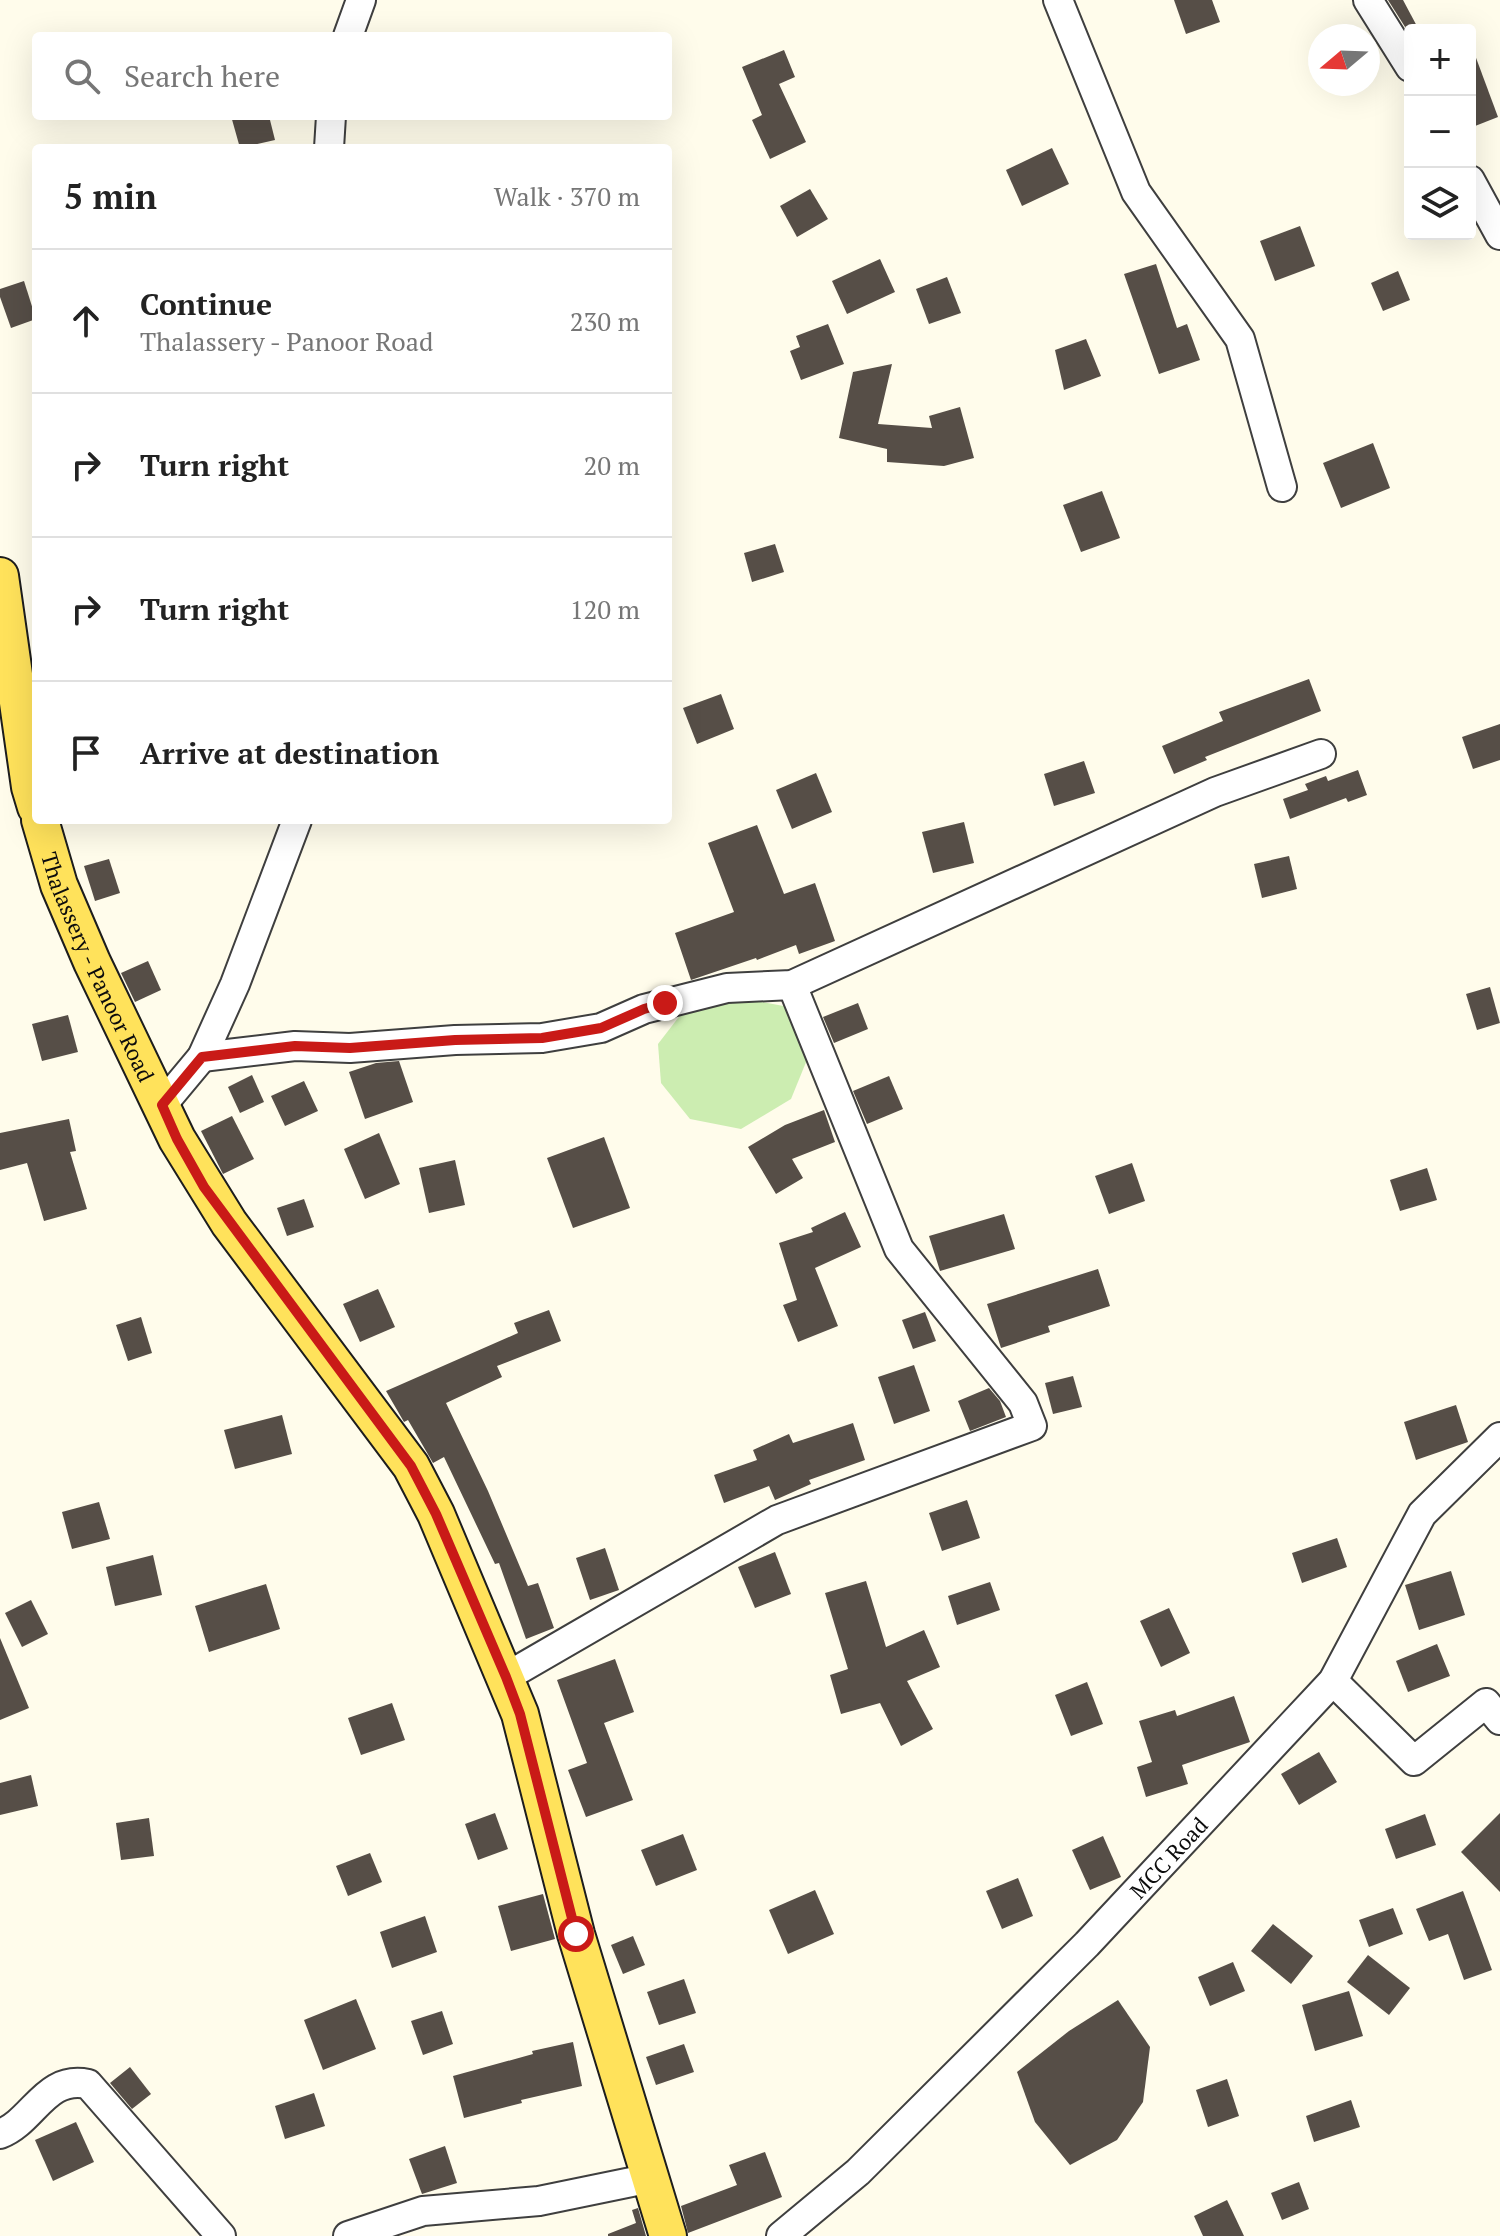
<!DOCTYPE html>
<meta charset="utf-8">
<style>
body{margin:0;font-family:"PT Serif",serif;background:#f2f2f2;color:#222}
.controls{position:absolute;right:24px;top:24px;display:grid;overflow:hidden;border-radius:8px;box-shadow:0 8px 32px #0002}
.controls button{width:72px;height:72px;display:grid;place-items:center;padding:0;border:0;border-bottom:2px solid #e0e0e0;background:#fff;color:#222;font:40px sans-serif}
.compass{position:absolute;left:1308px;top:24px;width:72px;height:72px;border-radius:50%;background:#fff;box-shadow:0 8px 32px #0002;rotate:251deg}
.stop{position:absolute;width:24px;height:24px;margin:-18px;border:6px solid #c91a17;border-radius:50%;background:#fff}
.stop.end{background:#c91a17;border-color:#fff;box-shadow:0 2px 8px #0008}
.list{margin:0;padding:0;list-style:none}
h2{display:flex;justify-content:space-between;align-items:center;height:104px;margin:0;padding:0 32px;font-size:34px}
h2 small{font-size:26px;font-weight:400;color:#767676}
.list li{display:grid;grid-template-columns:52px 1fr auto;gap:24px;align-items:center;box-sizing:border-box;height:144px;padding:0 32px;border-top:2px solid #e0e0e0}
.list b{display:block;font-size:30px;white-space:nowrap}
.list p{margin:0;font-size:26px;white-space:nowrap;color:#767676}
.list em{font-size:26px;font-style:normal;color:#767676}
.icon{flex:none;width:44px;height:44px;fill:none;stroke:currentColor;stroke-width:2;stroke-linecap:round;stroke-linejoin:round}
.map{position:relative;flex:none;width:1500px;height:2236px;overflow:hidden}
.search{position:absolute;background:#fff;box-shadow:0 8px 32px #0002;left:32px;top:32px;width:640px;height:88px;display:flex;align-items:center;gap:20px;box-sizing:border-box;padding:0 28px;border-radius:8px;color:#767676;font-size:30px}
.panel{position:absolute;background:#fff;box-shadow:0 8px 32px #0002;left:32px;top:144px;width:640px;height:680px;border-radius:8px}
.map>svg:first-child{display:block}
.green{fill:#ccedb1}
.building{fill:#564e47}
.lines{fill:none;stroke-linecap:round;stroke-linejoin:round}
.minor-casing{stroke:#3f3f3f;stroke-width:32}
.major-casing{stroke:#1d1d1d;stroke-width:40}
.minor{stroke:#fff;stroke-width:28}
.major{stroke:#ffe25b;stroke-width:36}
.route{stroke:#c91a17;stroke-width:10}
.labels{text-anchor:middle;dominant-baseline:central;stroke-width:8;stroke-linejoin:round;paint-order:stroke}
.street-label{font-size:22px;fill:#0c0c0c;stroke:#fff}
</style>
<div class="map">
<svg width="1500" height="2236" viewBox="0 0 1500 2236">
<rect width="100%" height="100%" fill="#fffceb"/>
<path class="green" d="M740 998 789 1007 811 1050 791 1099 741 1129 690 1119 661 1083 658 1044 688 1005Z"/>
<g class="building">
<path d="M1174 0H1212L1220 22 1186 34Z"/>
<path d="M1388 0H1403L1419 30H1407Z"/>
<path d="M1470 47H1472L1498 117 1470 128Z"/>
<path d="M784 50 795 77 779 84 806 142 770 159 752 120 762 115 742 67Z"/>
<path d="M231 116H269L275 140 240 148Z"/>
<path d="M1052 148 1069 184 1022 206 1006 170Z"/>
<path d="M810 189 828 219 797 237 780 206Z"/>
<path d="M1300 226 1315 266 1275 281 1260 241Z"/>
<path d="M880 259 895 292 847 314 832 281Z"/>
<path d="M1156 264 1177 328 1187 324 1200 360 1159 374 1124 274Z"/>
<path d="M1398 271 1410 300 1383 311 1371 283Z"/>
<path d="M947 277 961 313 929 324 916 289Z"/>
<path d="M24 281 36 319 11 328 0 297V289Z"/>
<path d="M828 324 844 364 801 380 790 351 800 347 796 336Z"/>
<path d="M1086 339 1101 376 1064 390 1055 350Z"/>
<path d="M892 364 878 424 932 428 929 416 960 407 974 458 944 466 887 462V449L839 438 853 372Z"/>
<path d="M1373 443 1390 488 1341 508 1323 463Z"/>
<path d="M1102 491 1120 538 1081 552 1063 505Z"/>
<path d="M775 544 784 572 752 582 744 553Z"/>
<path d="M1309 679 1321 711 1205 757 1207 760 1174 774 1162 746 1223 721 1219 712Z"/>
<path d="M721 694 734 729 697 744 683 708Z"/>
<path d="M1500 724V760L1473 769 1462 737Z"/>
<path d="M1084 761 1095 793 1054 806 1044 774Z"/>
<path d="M1358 770 1367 795 1348 802 1346 798 1290 819 1283 799 1308 790 1305 784 1326 776 1328 781Z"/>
<path d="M816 773 832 812 792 829 776 790Z"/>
<path d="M964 822 974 863 933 873 922 832Z"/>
<path d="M757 825 784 894 815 883 835 941 799 954 796 945 757 960 756 958 691 980 675 933 734 912 708 843Z"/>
<path d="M1289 856 1297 889 1262 898 1254 864Z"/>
<path d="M109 859 120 893 95 901 84 866Z"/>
<path d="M148 961 161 990 135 1002 121 973Z"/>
<path d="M1490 987 1500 1023 1477 1030 1466 994Z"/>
<path d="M858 1003 868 1029 834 1043 823 1017Z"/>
<path d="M68 1015 78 1052 42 1061 32 1024Z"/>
<path d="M399 1061 413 1102 365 1119 349 1072 376 1063Z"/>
<path d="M252 1075 264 1102 240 1113 228 1087Z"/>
<path d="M889 1076 903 1109 867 1124 853 1091Z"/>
<path d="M304 1081 318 1111 285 1126 271 1096Z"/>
<path d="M824 1110 835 1142 792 1159 803 1178 776 1194 748 1147 785 1125Z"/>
<path d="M232 1116 254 1159 223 1174 201 1131Z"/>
<path d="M69 1119 76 1151 70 1152 87 1209 44 1221 27 1163 0 1170V1133Z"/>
<path d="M379 1133 400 1184 365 1199 344 1149Z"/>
<path d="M604 1137 630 1208 573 1228 547 1158Z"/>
<path d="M455 1160 465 1205 429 1213 419 1168Z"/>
<path d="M1132 1163 1145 1201 1109 1214 1095 1176Z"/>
<path d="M1427 1168 1437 1200 1400 1211 1390 1180Z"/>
<path d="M304 1199 314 1227 287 1236 277 1208Z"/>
<path d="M845 1212 861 1247 815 1268 838 1326 798 1342 783 1305 797 1300 779 1243 813 1232 811 1228Z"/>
<path d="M1004 1214 1015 1249 940 1271 929 1236Z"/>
<path d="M1098 1269 1110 1306 1048 1326 1050 1332 1001 1348 987 1304Z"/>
<path d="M378 1289 395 1327 360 1342 343 1304Z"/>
<path d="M549 1310 561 1341 497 1366 502 1377 446 1403 488 1491 528 1586 538 1583 554 1628 526 1639 499 1563 495 1564 444 1457 433 1463 408 1420 404 1422 386 1391 518 1333 514 1323Z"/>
<path d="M925 1312 936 1341 913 1349 902 1320Z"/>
<path d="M141 1317 152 1353 128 1361 116 1325Z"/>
<path d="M914 1365 930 1411 894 1424 878 1377Z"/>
<path d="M1073 1376 1082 1407 1053 1414 1045 1383Z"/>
<path d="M989 1388 1000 1401 1006 1417 970 1431 958 1401Z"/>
<path d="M1456 1405 1468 1442 1416 1460 1404 1422Z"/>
<path d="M282 1415 292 1454 235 1469 224 1430Z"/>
<path d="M853 1423 865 1460 809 1480 811 1484 775 1500 769 1486 724 1503 714 1475 757 1460 753 1450 789 1434 793 1443Z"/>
<path d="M967 1500 980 1538 942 1551 929 1513Z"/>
<path d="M99 1502 110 1539 72 1549 62 1512Z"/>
<path d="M1337 1538 1347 1567 1302 1583 1292 1553Z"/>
<path d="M605 1548 619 1590 590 1600 576 1558Z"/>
<path d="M775 1552 791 1594 755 1608 738 1567Z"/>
<path d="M153 1555 162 1595 115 1606 106 1567Z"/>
<path d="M1451 1571 1465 1615 1419 1630 1405 1585Z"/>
<path d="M866 1581 886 1647 924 1630 940 1667 907 1681 933 1729 901 1746 880 1703 841 1714 830 1675 848 1669 825 1593Z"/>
<path d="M990 1582 1000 1610 957 1625 948 1596Z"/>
<path d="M266 1584 280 1629 209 1652 195 1606Z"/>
<path d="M31 1600 48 1634 22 1647 5 1613Z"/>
<path d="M1169 1608 1190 1653 1161 1667 1140 1621Z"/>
<path d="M0 1638 29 1708 0 1720Z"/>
<path d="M1437 1644 1450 1676 1408 1692 1396 1661Z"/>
<path d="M615 1659 634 1712 604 1723 633 1800 586 1817 568 1770 587 1763 557 1680Z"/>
<path d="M1087 1682 1103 1724 1071 1736 1055 1695Z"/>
<path d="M1234 1696 1250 1742 1182 1765 1188 1784 1146 1797 1137 1767 1152 1762 1139 1721 1175 1710 1177 1716Z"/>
<path d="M392 1703 405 1740 361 1755 348 1718Z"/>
<path d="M1319 1752 1337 1782 1299 1805 1281 1774Z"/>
<path d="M31 1775 38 1806 0 1815V1783Z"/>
<path d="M495 1813 508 1849 478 1860 465 1824Z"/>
<path d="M1500 1813V1892L1461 1852Z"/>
<path d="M1425 1814 1436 1845 1396 1859 1385 1829Z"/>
<path d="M149 1818 154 1856 121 1860 116 1823Z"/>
<path d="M683 1834 697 1870 656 1886 641 1850Z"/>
<path d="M1103 1836 1121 1877 1090 1890 1072 1850Z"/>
<path d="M370 1853 382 1882 348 1896 336 1866Z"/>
<path d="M1018 1878 1033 1916 1002 1929 986 1891Z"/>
<path d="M815 1890 834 1934 788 1954 769 1910Z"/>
<path d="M1463 1891 1492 1970 1464 1980 1448 1934 1429 1941 1416 1909Z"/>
<path d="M543 1894 555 1939 511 1951 498 1906Z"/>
<path d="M1393 1908 1403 1934 1369 1947 1359 1920Z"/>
<path d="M425 1916 437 1952 392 1968 380 1932Z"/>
<path d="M1273 1924 1313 1956 1291 1984 1251 1951Z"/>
<path d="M633 1936 645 1965 623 1974 611 1945Z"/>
<path d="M1368 1955 1410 1988 1389 2015 1347 1982Z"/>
<path d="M1233 1962 1245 1991 1210 2006 1198 1977Z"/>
<path d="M684 1979 696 2013 659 2025 647 1992Z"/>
<path d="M1349 1991 1363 2036 1315 2051 1302 2005Z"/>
<path d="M356 1999 376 2049 323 2070 304 2020Z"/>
<path d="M1118 2000 1150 2047 1143 2102 1117 2140 1070 2165 1035 2122 1017 2072 1069 2031Z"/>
<path d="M442 2011 453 2044 423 2055 411 2021Z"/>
<path d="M573 2042 582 2086 521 2100 522 2103 464 2118 453 2076 533 2054 532 2051Z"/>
<path d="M684 2044 694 2072 656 2085 646 2057Z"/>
<path d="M130 2067 151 2094 132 2109 110 2083Z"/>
<path d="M1227 2079 1239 2116 1208 2127 1196 2090Z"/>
<path d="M314 2093 325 2126 285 2139 275 2106Z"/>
<path d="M1351 2100 1360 2127 1314 2142 1306 2116Z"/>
<path d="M76 2122 94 2162 53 2181 35 2140Z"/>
<path d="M445 2146 457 2183 422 2194 409 2159Z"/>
<path d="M765 2152 782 2197 688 2233 681 2206 737 2185 729 2165Z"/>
<path d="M1299 2182 1309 2209 1282 2220 1271 2193Z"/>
<path d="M1227 2200 1244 2236H1203L1194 2216Z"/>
<path d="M638 2208 646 2236H608V2234L636 2223 632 2210Z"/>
</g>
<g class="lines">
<g class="minor-casing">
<g id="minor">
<path d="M1058 0 1136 192 1240 339 1282 487"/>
<path d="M1368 0 1410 67"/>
<path d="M348 36 361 0"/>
<path d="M329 148 331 116"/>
<path d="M1470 180 1500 235"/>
<path d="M202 1057 295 1046 350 1048 455 1040 542 1038 601 1028 644 1009 727 988 792 985 1215 792 1321 754"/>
<path d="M162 1105 202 1057 235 984 297 820"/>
<path d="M506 1677 777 1520 1032 1426 1023 1403 899 1249 792 985"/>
<path d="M1333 1681 1414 1761 1486 1703 1500 1720"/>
<path d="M0 2134C34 2121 45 2075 88 2084L221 2236"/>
<path d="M348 2236 423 2211 539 2201 651 2178"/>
<path id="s1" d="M781 2236 858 2172 1087 1944 1333 1681 1422 1514 1500 1437"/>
</g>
</g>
<g class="major-casing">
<g id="major">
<path d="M0 576 30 787 36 807"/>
<path id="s2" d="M40 820 59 885 92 962 177 1139 229 1223 411 1466 436 1514 520 1714 576 1934 668 2236"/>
</g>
</g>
<use href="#minor" class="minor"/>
<use href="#major" class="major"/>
</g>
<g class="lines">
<path class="route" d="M576 1934 520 1714 506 1677 436 1514 411 1466 204 1187 177 1139 162 1105 202 1057 295 1046 350 1048 455 1040 542 1038 601 1028 644 1009 665 1003"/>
</g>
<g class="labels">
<g class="street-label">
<text stroke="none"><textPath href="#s2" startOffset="158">Thalassery - Panoor Road</textPath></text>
<text stroke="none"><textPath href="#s1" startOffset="542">MCC Road</textPath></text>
</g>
</g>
</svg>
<div class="controls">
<button>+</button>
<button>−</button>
<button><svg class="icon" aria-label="layers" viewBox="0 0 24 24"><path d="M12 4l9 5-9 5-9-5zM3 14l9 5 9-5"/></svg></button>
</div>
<svg class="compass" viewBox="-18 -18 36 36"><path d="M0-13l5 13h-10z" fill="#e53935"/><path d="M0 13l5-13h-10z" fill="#767676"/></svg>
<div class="stop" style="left:576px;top:1934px"></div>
<div class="stop end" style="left:665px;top:1003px"></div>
<div class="search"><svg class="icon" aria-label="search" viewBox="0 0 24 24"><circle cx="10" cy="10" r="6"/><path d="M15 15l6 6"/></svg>Search here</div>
<section class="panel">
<h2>5 min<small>Walk · 370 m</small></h2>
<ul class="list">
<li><svg class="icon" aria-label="ahead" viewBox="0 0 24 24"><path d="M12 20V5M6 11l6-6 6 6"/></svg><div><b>Continue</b><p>Thalassery - Panoor Road</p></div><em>230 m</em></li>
<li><svg class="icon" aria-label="right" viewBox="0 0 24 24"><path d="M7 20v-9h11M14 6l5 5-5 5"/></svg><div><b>Turn right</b></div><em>20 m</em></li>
<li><svg class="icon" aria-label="right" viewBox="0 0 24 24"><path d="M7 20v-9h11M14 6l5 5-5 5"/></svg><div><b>Turn right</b></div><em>120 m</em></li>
<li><svg class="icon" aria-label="arrive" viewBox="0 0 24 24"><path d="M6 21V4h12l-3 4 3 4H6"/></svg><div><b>Arrive at destination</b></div></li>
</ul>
</section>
</div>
